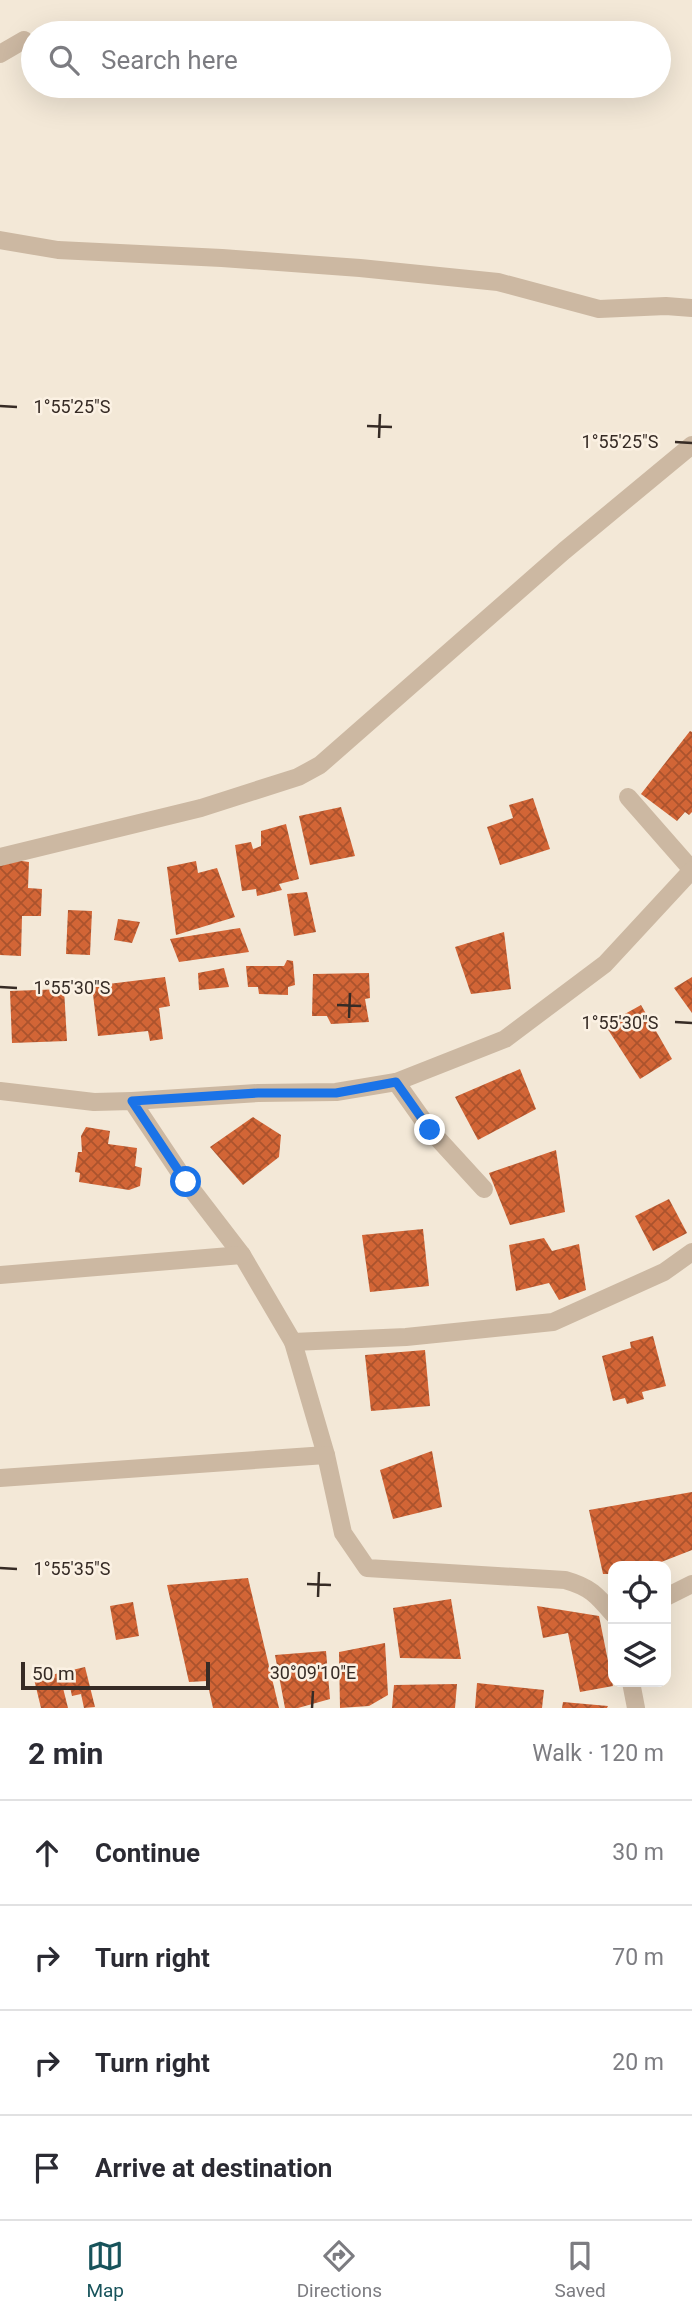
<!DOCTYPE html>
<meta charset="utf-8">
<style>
body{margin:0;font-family:Roboto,sans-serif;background:#f2f2f3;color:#2b2b33}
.controls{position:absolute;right:21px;bottom:21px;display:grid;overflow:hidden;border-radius:14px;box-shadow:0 7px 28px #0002}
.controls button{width:63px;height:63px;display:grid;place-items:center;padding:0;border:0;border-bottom:2px solid #e1e1e2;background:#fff;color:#2b2b33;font:35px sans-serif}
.scale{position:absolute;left:21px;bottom:18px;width:189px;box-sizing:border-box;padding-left:7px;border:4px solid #362b25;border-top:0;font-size:19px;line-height:24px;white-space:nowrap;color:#362b25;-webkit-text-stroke:5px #fbf1e3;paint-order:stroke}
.stop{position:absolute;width:21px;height:21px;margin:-16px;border:5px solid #1a73e8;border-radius:50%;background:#fff}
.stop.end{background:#1a73e8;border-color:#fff;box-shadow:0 2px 7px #0008}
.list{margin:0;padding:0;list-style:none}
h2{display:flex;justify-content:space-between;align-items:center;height:91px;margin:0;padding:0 28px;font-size:30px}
h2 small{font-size:23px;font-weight:400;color:#7c7c81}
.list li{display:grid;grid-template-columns:46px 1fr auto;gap:21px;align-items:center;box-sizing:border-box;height:105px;padding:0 28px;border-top:2px solid #e1e1e2}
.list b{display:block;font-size:26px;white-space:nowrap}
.list em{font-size:23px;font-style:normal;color:#7c7c81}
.icon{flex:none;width:38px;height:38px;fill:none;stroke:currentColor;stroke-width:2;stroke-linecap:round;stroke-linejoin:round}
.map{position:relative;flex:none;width:692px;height:1708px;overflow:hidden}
.search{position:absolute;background:#fff;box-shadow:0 7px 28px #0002;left:21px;right:21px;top:21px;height:77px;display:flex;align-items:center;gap:18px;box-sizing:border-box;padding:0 24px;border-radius:38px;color:#7c7c81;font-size:26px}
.sheet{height:511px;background:#fff}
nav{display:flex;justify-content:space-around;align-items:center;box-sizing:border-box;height:98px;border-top:2px solid #e1e1e2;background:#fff;font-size:19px;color:#7c7c81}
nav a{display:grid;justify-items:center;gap:4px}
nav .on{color:#17535b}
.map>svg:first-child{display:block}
.building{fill:url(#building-cross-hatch)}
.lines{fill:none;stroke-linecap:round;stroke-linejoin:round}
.minor{stroke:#ccb8a2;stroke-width:18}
.route{stroke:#1a73e8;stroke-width:9}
.ticks{fill:none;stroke:#362b25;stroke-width:2.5}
.ticks-label{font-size:18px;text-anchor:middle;fill:#362b25;stroke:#fbf1e3;stroke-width:5;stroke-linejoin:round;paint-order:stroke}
</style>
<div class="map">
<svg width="692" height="1708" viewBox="0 0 692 1708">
<defs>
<pattern id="building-cross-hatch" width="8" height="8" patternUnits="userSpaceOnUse" patternTransform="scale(1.75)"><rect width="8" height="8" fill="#d26536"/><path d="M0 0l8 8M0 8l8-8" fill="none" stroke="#ab532d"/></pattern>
</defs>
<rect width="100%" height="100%" fill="#f3e8d7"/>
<g class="building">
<path d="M690 731 692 732V812L689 815 685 812 677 821 641 794Z"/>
<path d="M533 798 550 849 500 865 487 827 513 818 509 805Z"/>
<path d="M341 807 355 856 310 865 299 816Z"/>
<path d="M286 824 299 879 279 884 282 890 257 896 256 889 242 891 235 845 251 842 253 849 261 846V831Z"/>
<path d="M0 858 29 862 28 888 42 889 41 916H22L21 956 0 955Z"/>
<path d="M196 861 198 873 217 868 235 917 176 935 167 867Z"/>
<path d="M307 892 316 932 294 936 287 894Z"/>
<path d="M68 910 92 911 90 955 66 954Z"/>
<path d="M118 919 140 922 132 943 114 940Z"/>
<path d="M240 928 249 952 179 962 170 939Z"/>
<path d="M504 932 511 989 471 994 455 947Z"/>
<path d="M287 960 293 961 295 985 288 987V995L259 994 258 987H248L246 966H284Z"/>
<path d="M224 968 229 987 199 990 198 973Z"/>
<path d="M369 973 370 998 365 999 369 1022 331 1024 327 1016H312L313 974Z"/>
<path d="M165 977 170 1006 159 1008 163 1039 150 1041 148 1031 98 1036 92 986Z"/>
<path d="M692 977V1013L674 988Z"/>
<path d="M64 989 67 1041 12 1043 10 991Z"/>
<path d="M641 1005 672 1059 640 1079 605 1025Z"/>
<path d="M520 1069 536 1109 478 1140 455 1097Z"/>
<path d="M253 1117 281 1135 279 1157 243 1185 210 1147Z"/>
<path d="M86 1127 110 1131 108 1144 137 1148 135 1166 142 1168 140 1186 129 1190 79 1182 80 1173 75 1172 78 1152H82L81 1136Z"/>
<path d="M556 1150 565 1212 510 1225 489 1173Z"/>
<path d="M669 1199 687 1233 653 1251 635 1216Z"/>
<path d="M423 1229 429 1286 370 1292 362 1235Z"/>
<path d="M544 1238 552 1251 579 1244 586 1290 559 1300 549 1283 516 1291 509 1245Z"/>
<path d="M653 1336 666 1386 642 1392 644 1399 627 1404 625 1398 613 1401 602 1356 631 1348 630 1342Z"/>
<path d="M425 1350 430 1406 371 1411 365 1355Z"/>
<path d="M432 1451 442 1507 393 1519 380 1470Z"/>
<path d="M692 1492V1550L651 1566H613V1574H603L589 1510Z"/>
<path d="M248 1578 279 1708H213L207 1681 189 1682 167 1585Z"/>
<path d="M451 1599 461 1659 400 1658 393 1608Z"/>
<path d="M133 1602 139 1636 116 1640 110 1606Z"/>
<path d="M537 1606 599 1616 613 1686 580 1692 568 1633 543 1638Z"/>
<path d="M385 1643 388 1695 369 1706 340 1708 339 1652Z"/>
<path d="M326 1651 330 1699 298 1708H285L275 1655Z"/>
<path d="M85 1667 95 1707 84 1708 81 1694 72 1696 70 1687 63 1688 68 1708H41L34 1679Z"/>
<path d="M477 1683 544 1690 542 1708H475Z"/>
<path d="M457 1684 455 1708H392L394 1685Z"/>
<path d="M563 1702 608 1706 607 1708H562Z"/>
</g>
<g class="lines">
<g class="minor">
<path d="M0 54 24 40"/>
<path d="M0 240 58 250 222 258 360 268 498 282 599 309 666 306 692 308"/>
<path d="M628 797 692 870"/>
<path d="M0 857 201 808 298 777 320 765 564 551 692 445"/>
<path d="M396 1082 430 1130 484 1189"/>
<path d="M0 1091 94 1102 132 1101 186 1182 242 1255 293 1342 326 1455 343 1533 367 1568 565 1580C590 1587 597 1595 613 1614"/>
<path d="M132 1101 258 1093 336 1092 396 1082 505 1039 605 964 692 870"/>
<path d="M0 1275 242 1255"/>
<path d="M293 1342 406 1337 553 1322 664 1272 692 1252"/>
<path d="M0 1478 326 1455"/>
<path d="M666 1597 692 1584"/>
<path d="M631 1682 636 1708"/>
</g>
</g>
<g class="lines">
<path class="route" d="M186 1182 132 1101 258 1093H336L396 1082 430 1130"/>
</g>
<path class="ticks" d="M0 406 17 407M367 426 392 427M379 438 380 414M675 442 692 443M0 987 17 988M337 1005 361 1006M349 1018 350 993M675 1022 692 1023M0 1568 17 1569M307 1584 331 1585M318 1597 319 1572M312 1708 313 1691"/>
<g class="ticks-label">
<text x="72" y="413">1°55'25"S</text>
<text x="620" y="448">1°55'25"S</text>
<text x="72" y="994">1°55'30"S</text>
<text x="620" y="1029">1°55'30"S</text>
<text x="72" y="1575">1°55'35"S</text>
<text x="313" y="1679">30°09'10"E</text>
</g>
</svg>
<div class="controls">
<button><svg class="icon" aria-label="locate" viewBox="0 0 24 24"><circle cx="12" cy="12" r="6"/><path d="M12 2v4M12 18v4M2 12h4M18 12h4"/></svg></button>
<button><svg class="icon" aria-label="layers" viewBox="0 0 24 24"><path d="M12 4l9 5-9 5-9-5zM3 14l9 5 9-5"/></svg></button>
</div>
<div class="scale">50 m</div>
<div class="stop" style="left:186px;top:1182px"></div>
<div class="stop end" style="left:430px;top:1130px"></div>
<div class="search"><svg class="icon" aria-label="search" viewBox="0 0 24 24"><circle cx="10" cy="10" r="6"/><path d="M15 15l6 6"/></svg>Search here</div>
</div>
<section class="sheet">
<h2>2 min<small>Walk · 120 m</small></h2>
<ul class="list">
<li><svg class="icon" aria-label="ahead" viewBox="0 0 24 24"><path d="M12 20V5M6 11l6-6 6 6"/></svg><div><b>Continue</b></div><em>30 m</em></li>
<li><svg class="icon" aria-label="right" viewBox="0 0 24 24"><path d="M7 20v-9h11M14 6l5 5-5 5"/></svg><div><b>Turn right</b></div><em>70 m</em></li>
<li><svg class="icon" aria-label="right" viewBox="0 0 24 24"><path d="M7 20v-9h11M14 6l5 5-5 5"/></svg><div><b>Turn right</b></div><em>20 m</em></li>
<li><svg class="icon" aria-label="arrive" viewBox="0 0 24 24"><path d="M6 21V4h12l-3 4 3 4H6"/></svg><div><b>Arrive at destination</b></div></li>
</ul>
</section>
<nav>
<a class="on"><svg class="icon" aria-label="map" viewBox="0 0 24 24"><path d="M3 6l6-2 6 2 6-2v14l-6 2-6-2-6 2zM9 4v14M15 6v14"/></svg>Map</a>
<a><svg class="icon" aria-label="directions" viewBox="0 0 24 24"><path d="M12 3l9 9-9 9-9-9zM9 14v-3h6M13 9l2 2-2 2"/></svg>Directions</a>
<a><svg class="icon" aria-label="saved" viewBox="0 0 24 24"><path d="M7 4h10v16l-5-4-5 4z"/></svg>Saved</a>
</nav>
